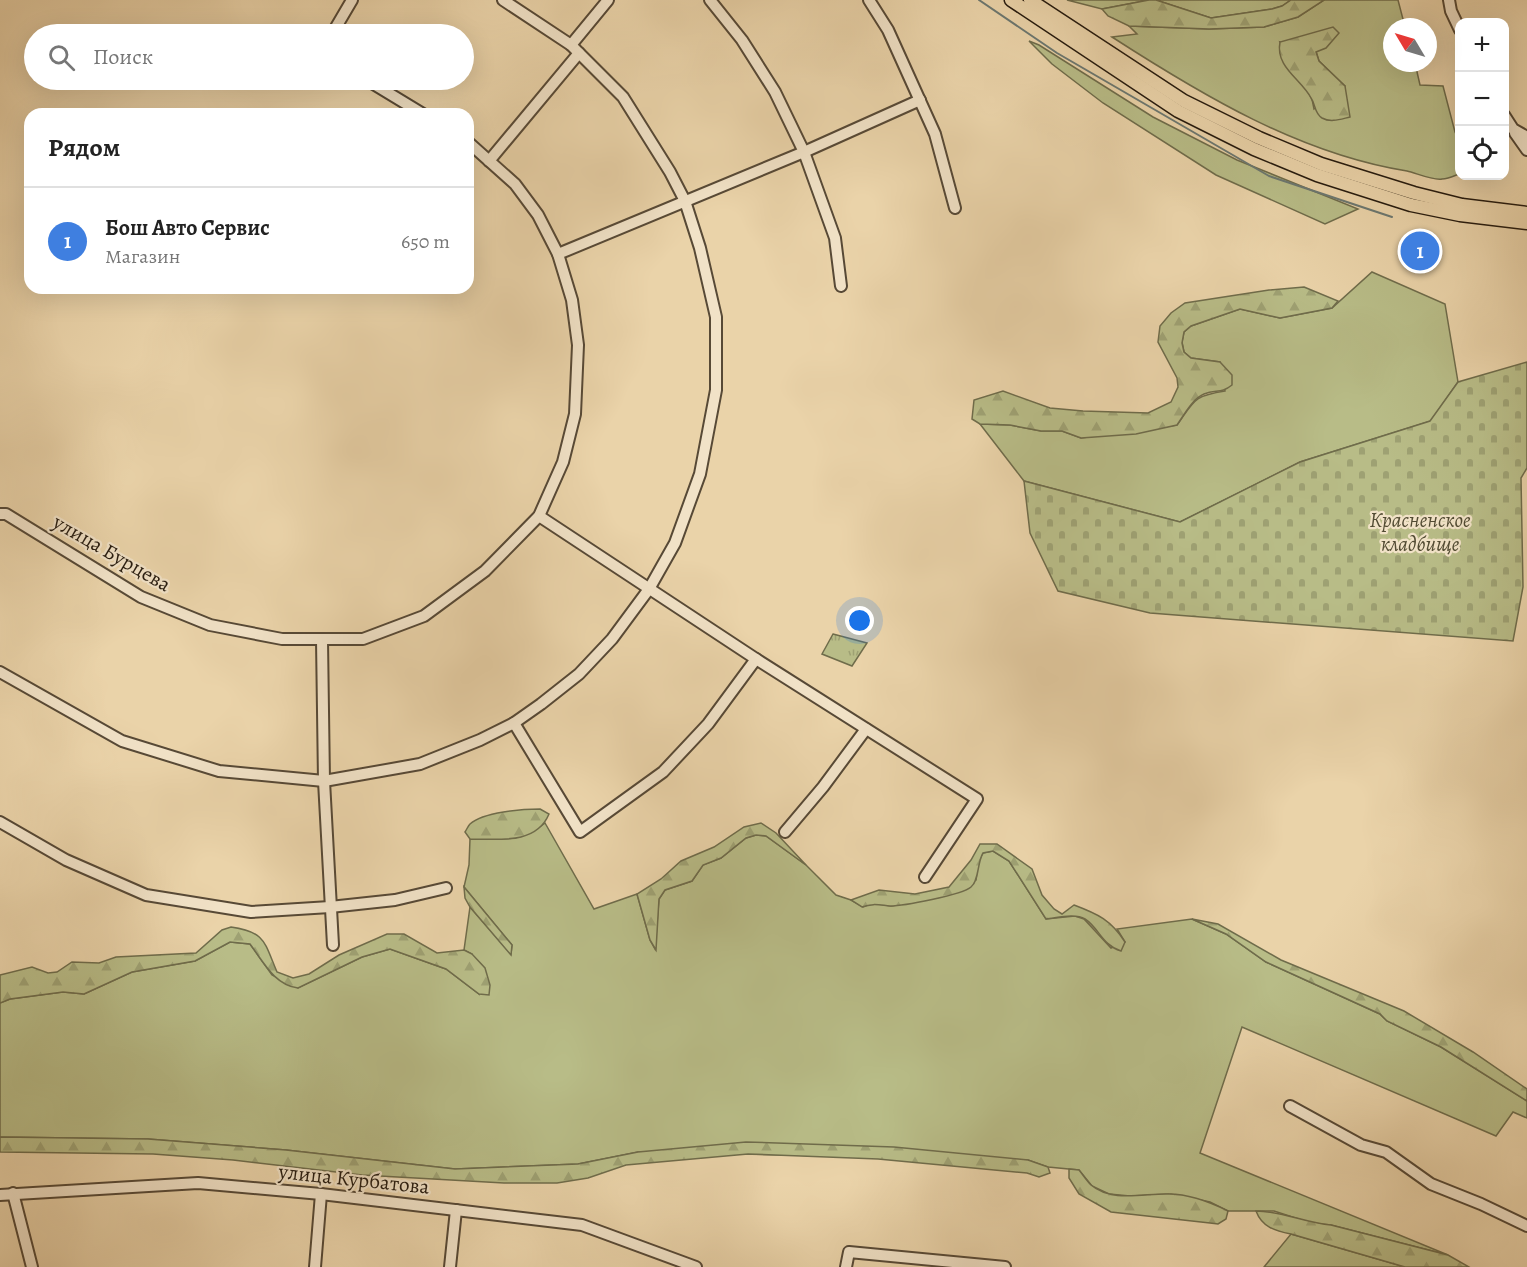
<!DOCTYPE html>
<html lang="ru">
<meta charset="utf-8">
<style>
body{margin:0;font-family:Alegreya,serif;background:#f6f6f6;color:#222}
.controls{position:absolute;right:18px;top:18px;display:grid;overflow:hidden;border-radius:12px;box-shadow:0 6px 24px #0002}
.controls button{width:54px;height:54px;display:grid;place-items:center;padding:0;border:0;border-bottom:2px solid #e0e0e0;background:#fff;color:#222;font:30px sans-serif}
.compass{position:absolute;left:1383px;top:18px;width:54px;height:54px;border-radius:50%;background:#fff;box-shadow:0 6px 24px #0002;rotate:308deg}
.you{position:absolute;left:860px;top:621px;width:21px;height:21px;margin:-15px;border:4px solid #fff;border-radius:50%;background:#1a73e8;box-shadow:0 0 0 9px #1a73e833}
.badge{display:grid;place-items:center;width:39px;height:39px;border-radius:50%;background:#8f2418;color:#fff;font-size:20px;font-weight:700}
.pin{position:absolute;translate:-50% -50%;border:3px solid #fff;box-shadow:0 2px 6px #0006}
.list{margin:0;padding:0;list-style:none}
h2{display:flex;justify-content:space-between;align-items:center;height:78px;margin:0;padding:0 24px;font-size:26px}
h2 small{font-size:20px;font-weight:400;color:#767676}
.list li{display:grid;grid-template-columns:39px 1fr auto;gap:18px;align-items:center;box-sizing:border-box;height:108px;padding:0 24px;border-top:2px solid #e0e0e0}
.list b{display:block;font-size:22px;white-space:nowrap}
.list p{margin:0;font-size:20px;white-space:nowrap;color:#767676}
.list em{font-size:20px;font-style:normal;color:#767676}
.icon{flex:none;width:33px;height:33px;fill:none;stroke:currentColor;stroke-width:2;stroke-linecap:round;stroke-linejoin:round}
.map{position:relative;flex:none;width:1527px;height:1267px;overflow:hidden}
.search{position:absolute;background:#fff;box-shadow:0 6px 24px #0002;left:24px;top:24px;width:450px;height:66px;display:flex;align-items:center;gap:15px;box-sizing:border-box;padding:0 21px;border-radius:33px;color:#767676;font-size:22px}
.panel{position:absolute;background:#fff;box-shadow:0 6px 24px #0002;left:24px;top:108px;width:450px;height:186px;border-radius:18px}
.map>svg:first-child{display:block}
.green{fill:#b8bc87;stroke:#6f6c4b;stroke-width:1.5;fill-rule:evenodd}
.forest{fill:url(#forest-firs);stroke:#6f6c4b;stroke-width:1.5}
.cemetery{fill:url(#cemetery-stones);stroke:#6f6c4b;stroke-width:1.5}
.park{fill:url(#park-tufts);stroke:#6f6c4b;stroke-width:1.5}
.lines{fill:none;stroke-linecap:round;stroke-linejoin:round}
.stream{stroke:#6c7871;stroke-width:2}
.minor-casing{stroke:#574936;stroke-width:14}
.major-casing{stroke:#261b0f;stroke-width:15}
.minor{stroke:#f1e2c7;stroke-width:10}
.major{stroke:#ead3a9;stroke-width:12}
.labels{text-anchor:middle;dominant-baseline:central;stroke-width:4.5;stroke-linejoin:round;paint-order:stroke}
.park-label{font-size:21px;font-style:italic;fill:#524b33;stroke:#f1e2c7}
.street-label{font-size:21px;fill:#261b0f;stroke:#f1e2c7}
</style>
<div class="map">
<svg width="1527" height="1267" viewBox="0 0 1527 1267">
<defs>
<pattern id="forest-firs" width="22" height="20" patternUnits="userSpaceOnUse" patternTransform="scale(1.5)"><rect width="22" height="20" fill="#b8bc87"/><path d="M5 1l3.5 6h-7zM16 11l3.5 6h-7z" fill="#9ea173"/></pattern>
<pattern id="cemetery-stones" width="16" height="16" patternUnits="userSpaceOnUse" patternTransform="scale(1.5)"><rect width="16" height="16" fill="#b8bc87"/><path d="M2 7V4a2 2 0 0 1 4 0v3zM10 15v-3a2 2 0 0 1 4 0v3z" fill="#9ea173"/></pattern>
<pattern id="park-tufts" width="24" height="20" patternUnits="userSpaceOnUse" patternTransform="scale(1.5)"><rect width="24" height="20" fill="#b8bc87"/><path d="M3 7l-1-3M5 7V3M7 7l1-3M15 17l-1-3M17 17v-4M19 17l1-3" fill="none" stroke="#9ea173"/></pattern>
</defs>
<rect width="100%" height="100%" fill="#ead3a9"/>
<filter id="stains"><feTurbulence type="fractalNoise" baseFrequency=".00333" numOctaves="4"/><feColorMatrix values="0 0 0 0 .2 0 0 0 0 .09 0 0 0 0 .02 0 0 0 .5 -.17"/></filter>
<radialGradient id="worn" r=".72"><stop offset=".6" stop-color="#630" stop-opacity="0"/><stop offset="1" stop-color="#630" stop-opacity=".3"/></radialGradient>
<g class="green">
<path d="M1067 0H1149L1102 9Z"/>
<path d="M1156 0H1291L1282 6 1272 9 1211 18Z"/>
<path d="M1324 0H1398L1405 27H1392V63H1415L1420 85 1443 86 1455 132 1459 140V174C1454 176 1448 179 1442 179 1434 181 1416 173 1407 171 1300 154 1202 95 1112 37L1137 34 1129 26 1209 29 1264 27 1298 17ZM1280 42 1316 51 1319 61 1345 86 1314 109 1312 99Z"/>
<path d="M1029 41 1039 45 1153 117 1237 160 1358 209 1325 224 1216 175 1103 103 1052 64Z"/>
<path d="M1372 272 1445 304 1458 382 1431 421 1300 462 1180 522 1024 481 980 424 1010 425 1041 431H1062L1081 438 1177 425C1195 400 1193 396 1225 391L1220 362 1191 358 1184 352 1182 342 1184 332 1191 326 1240 309 1280 318 1332 308Z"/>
<path d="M545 823 594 909 637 894 650 940 655 949 659 899 665 890 692 881 703 865 721 858 746 838 756 835 766 836 806 865 836 895 851 900 863 907 872 903 891 906 941 897 976 880 978 861 983 853 993 851 1009 861 1046 919 1075 916 1084 919 1111 948 1125 942 1117 929 1192 919 1226 934 1266 962 1380 1014 1387 1021 1441 1047 1527 1101V1118L1513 1112 1496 1136 1242 1027 1200 1153 1448 1255 1331 1225 1311 1223 1274 1211H1228L1210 1202 1171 1194 1130 1196 1109 1194 1092 1186 1079 1170 1048 1167 1028 1160 638 1152 578 1164 455 1169 286 1150 148 1139 0 1137V1003L10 999 63 992 84 994 132 972 195 961 230 942 250 944 272 975 298 988 362 957 390 949 446 969 479 994 472 954 464 950 470 907 511 954 512 945 464 887 469 865 470 839C501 839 521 843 545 823Z"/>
<path d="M1291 1234 1405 1267H1264Z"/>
</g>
<g class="forest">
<path d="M1149 0H1156L1211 18 1272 9 1282 6 1291 0H1324L1298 17 1264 27 1209 29 1129 26 1108 16 1102 9Z"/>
<path d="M1333 27 1339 33 1326 48 1316 52 1319 61 1345 86 1350 117C1341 119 1331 123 1322 118 1314 113 1316 105 1311 98 1301 79 1275 67 1280 42Z"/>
<path d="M1304 287 1338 301 1332 308 1280 318 1240 309 1191 326 1184 332 1182 343 1184 352 1191 358 1220 362 1232 375V385C1221 394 1216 389 1204 394 1192 399 1184 415 1177 425L1136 434 1081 438 1062 431H1041L1010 425 980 424 972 419 974 400 1003 391 1050 408 1083 411 1148 413 1171 402 1178 387 1177 378 1158 342 1160 326 1171 313 1185 303 1269 290Z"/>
<path d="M540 809 549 814C536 845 498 839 470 839L465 832C467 829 468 826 470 824 483 812 523 809 540 809Z"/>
<path d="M761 823 776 833 806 865 766 836 756 835 746 838 721 858 703 865 692 881 665 890 659 899 656 950 650 940 637 894 661 879 681 861 714 847 744 827Z"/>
<path d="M980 844H997L1032 869 1042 895 1054 909 1062 914 1074 905C1098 914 1111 920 1125 942L1121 951C1102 945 1099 928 1085 919 1075 913 1057 918 1046 919L1009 861 993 851 983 853C977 863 979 881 971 887 962 895 903 906 890 906 879 905 873 903 862 907L851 900 879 890 915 894 949 887 971 860Z"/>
<path d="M464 887 512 945 511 955 470 907 465 898Z"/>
<path d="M1192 919 1218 924 1281 960 1404 1011 1473 1052 1527 1089V1101L1441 1047 1387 1021 1380 1014 1266 962 1226 934Z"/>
<path d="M231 927C266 932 264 942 277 972L293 978 309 974 339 955 387 934H404L437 953 464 950 472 954 485 968 490 985 489 995 479 994 446 969 390 949 362 957 298 988C274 985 263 961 250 944L230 942 195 961 132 972 84 994 63 992 10 999 0 1003V975L32 967 48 973 57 972 72 962 99 963 116 957 196 953 222 930Z"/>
<path d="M0 1137 148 1139 286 1150 455 1169 578 1164 638 1152 746 1142 894 1147 1028 1160 1048 1167 1050 1173 1039 1177 1027 1173 878 1159 748 1154 626 1165 588 1178 557 1183H504L362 1175 233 1160 153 1154 0 1152Z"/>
<path d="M1069 1169 1079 1170C1083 1175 1087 1181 1091 1185 1112 1203 1145 1193 1169 1194 1189 1194 1210 1202 1228 1211L1226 1219 1218 1224 1210 1223 1111 1212 1079 1194 1069 1178Z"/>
<path d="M1256 1211C1282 1211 1305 1223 1331 1225L1448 1255 1469 1267H1405L1291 1234C1275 1231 1262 1227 1256 1211Z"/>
</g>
<path class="cemetery" d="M1527 362V468L1521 478 1523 587 1513 641 1150 613 1058 591 1030 533 1024 481 1180 522 1300 462 1430 421 1458 382Z"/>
<path class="park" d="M833 634 867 643 852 666 822 654Z"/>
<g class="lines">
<path class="stream" d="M979 0 1057 53 1269 176 1392 217"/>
<g class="minor-casing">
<g id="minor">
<path d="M710 0 742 40 775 92 804 152 835 238 841 286"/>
<path d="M869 0 888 30 935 134 955 208"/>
<path d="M1449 0 1451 11 1460 30"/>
<path d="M332 34 352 0"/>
<path d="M571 45 608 0"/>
<path d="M367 80 423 114"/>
<path d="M1504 115 1513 129 1527 137"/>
<path d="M1515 133 1527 150"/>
<path d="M489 161 579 53"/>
<path d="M558 254 804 152 920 100"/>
<path d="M0 514H6L141 597 210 625 282 639H363L424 616 485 571 539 516 563 462 575 414 578 345 572 300 558 254 538 215 515 184 468 142"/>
<path d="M539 516 756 659 977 799 925 877"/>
<path d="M322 640 324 781 333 945"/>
<path d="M0 672 122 741 219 771 324 781 420 764 480 740 514 723 541 704 579 674 612 639 649 589 675 543 700 474 716 390V317L700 248 685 201 670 172 623 97 571 45 503 0"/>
<path d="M514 723 580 832 663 772 708 724 756 659"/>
<path d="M0 822 66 860 146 895 251 912 330 907 395 900 446 888"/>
<path d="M785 832 823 787 866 729"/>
<path d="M1290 1106 1361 1145 1386 1152 1431 1184 1481 1204 1527 1226"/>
<path d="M13 1193 32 1267"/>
<path d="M0 1195 198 1183 321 1194 582 1225 696 1267"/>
<path d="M315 1267 321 1194"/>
<path d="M450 1267 456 1210"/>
<path d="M846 1267 849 1252 1005 1267"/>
</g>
</g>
<g class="major-casing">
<g id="major">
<path d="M1011 0 1178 111 1254 149 1317 175 1411 205 1460 215 1527 223"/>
<path d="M1030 0 1184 101 1259 138 1321 164 1414 193 1462 205 1527 213"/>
</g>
</g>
<use href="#minor" class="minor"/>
<use href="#major" class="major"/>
</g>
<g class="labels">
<g class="park-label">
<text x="1420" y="520">Красненское<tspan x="1420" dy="24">кладбище</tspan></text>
</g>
<g class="street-label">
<text transform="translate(112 553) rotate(30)">улица Бурцева</text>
<text transform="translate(354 1179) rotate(6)">улица Курбатова</text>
</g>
</g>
<rect width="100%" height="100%" filter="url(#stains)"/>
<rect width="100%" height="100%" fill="url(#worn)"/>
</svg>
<div class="controls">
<button>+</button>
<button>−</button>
<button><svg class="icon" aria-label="locate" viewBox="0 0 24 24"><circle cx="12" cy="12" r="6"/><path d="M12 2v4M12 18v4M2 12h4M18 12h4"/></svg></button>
</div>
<svg class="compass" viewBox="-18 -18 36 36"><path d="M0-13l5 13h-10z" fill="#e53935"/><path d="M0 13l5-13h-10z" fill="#767676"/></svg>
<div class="you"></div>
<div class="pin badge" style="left:1420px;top:251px;background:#3f7fe0">1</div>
<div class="search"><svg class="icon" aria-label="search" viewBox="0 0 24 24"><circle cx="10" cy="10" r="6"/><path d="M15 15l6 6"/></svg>Поиск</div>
<section class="panel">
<h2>Рядом<small></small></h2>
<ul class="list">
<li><span class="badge" style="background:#3f7fe0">1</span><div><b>Бош Авто Сервис</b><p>Магазин</p></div><em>650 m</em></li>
</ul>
</section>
</div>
